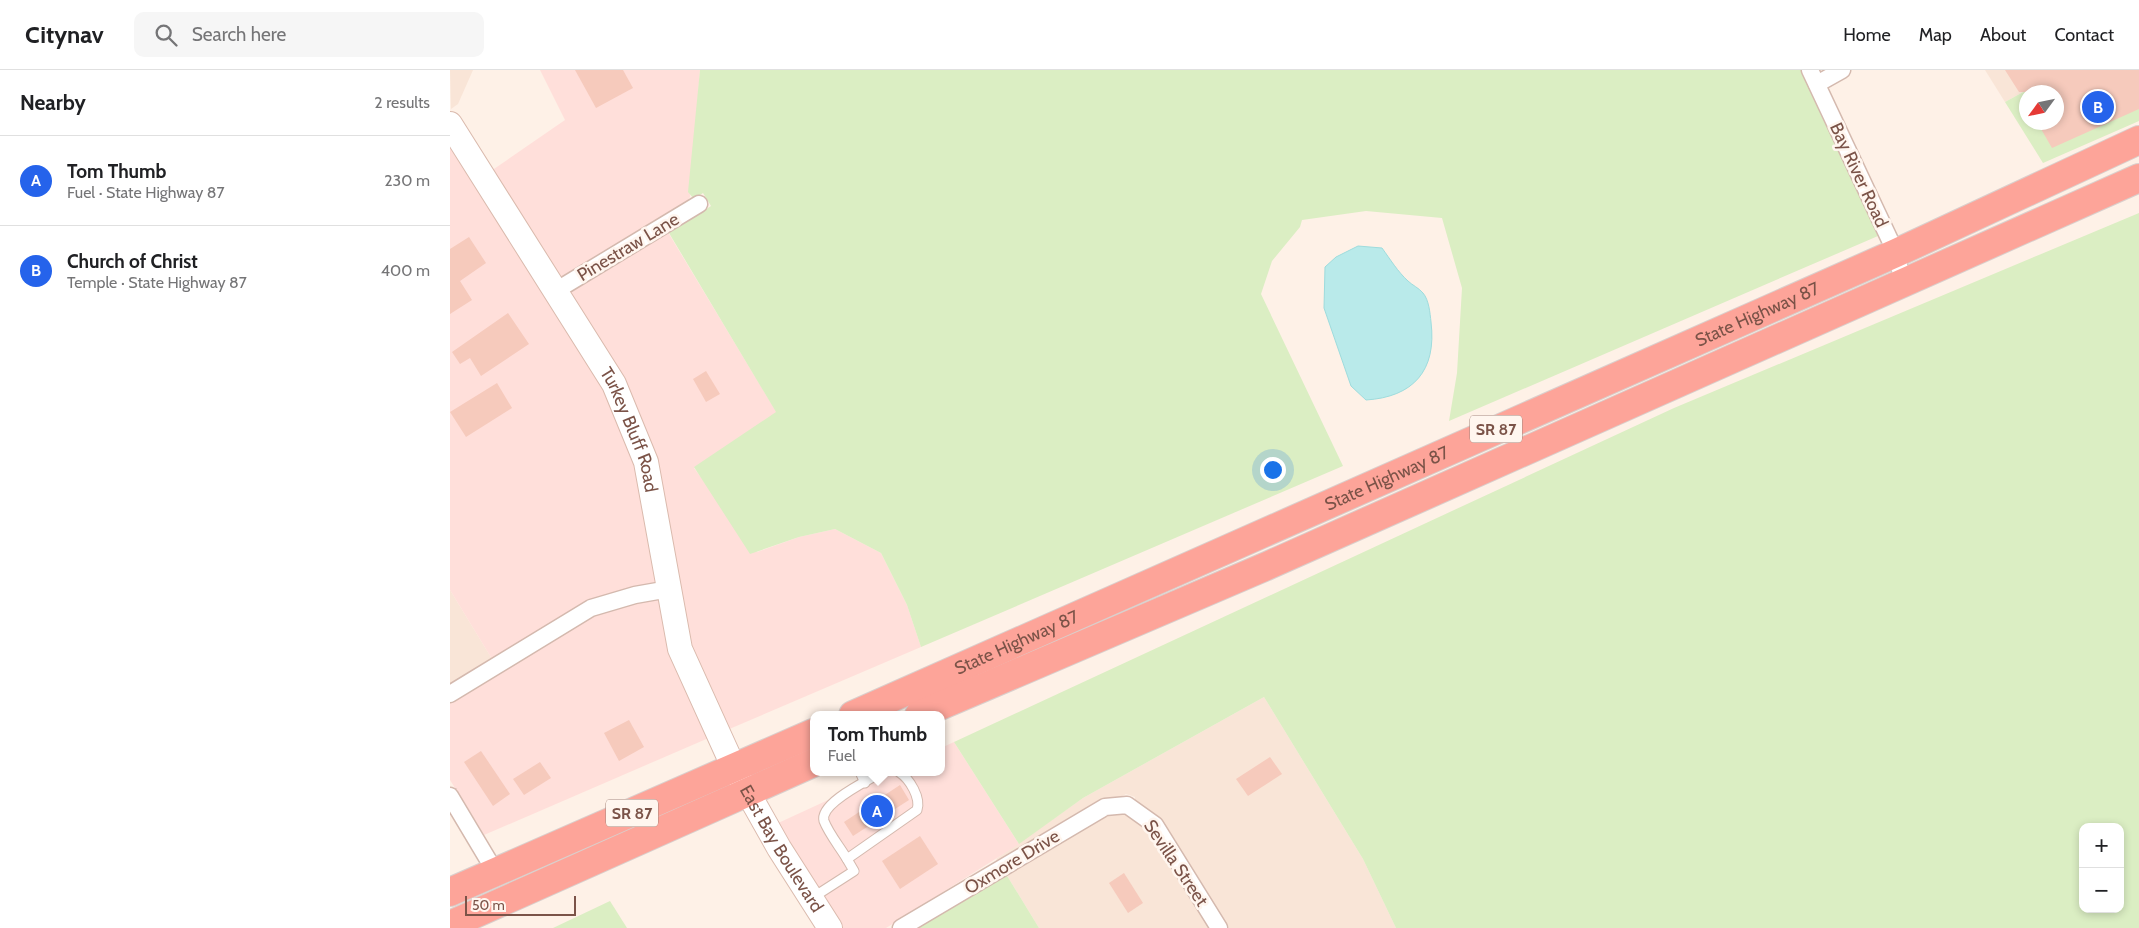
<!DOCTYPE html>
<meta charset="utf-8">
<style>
body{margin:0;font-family:Cabin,sans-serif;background:#f6f6f6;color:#202124}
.controls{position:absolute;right:15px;bottom:15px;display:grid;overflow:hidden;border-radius:10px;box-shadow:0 2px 8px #0003}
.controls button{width:45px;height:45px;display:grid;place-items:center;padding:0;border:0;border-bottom:1px solid #e0e0e0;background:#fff;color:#202124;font:25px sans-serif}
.compass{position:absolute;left:1569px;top:15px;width:45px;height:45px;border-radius:50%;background:#fff;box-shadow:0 2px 8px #0003;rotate:237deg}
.scale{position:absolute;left:15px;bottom:12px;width:111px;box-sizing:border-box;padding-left:5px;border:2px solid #7b5348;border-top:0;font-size:14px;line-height:18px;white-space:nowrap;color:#7b5348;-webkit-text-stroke:4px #fff6ef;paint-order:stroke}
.you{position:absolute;left:822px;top:399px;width:18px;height:18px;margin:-12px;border:4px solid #fff;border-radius:50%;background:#1a73e8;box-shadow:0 0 0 8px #1a73e833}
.badge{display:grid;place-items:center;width:32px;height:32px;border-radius:50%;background:#2563eb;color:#fff;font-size:16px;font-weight:700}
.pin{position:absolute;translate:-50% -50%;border:2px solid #fff;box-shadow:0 1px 5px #0006}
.popup{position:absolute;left:360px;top:641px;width:135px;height:65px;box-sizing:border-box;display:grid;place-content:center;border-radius:10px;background:#fff;filter:drop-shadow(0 1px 4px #0005);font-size:16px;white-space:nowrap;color:#757577}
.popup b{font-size:19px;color:#202124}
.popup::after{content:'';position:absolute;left:50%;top:100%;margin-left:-10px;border:10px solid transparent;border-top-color:#fff}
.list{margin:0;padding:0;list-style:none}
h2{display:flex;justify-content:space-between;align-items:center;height:65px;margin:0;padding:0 20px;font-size:21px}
h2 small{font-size:16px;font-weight:400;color:#757577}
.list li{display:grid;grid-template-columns:32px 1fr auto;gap:15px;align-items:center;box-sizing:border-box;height:90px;padding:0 20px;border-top:1px solid #e0e0e0}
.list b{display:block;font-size:19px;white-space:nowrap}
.list p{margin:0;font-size:16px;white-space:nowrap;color:#757577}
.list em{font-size:16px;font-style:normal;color:#757577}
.icon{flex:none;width:28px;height:28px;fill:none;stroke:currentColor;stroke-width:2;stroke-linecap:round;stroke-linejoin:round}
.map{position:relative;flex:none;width:1689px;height:858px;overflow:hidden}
header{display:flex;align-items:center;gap:30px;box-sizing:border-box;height:70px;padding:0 25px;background:#fff;border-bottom:1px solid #e0e0e0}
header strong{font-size:24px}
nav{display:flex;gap:28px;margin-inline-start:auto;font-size:18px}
.search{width:350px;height:45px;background:#f6f6f6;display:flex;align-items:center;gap:12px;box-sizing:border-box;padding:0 18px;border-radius:10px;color:#757577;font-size:19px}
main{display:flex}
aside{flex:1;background:#fff}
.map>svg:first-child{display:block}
.residential{fill:#f9e5d7}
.commercial{fill:#ffdfda}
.green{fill:#dbeec3;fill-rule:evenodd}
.water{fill:#b9eaea;stroke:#9edcdd}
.building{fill:#f6cabc}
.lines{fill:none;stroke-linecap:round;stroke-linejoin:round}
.lane-casing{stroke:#d4b9ae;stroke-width:11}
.street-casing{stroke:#d4b9ae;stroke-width:19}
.secondary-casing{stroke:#dabaad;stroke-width:26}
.highway-casing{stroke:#dacfcc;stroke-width:30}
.lane{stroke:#fff;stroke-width:9}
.street{stroke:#fff;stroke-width:16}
.secondary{stroke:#fff;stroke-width:24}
.highway{stroke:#fda499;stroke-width:28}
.labels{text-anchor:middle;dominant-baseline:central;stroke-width:5;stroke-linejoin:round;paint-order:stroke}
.shield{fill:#fff6ef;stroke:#a3847a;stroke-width:1}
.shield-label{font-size:16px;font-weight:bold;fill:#7b5348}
.street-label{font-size:18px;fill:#7b5348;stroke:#fff6ef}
</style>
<header>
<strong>Citynav</strong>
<div class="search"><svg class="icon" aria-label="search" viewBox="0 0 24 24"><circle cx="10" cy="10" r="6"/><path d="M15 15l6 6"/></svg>Search here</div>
<nav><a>Home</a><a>Map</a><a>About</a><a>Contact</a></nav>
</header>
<main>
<aside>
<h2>Nearby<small>2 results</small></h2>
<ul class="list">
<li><span class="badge">A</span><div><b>Tom Thumb</b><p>Fuel · State Highway 87</p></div><em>230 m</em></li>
<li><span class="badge">B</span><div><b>Church of Christ</b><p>Temple · State Highway 87</p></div><em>400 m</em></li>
</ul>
</aside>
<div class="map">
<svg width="1689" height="858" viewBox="0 0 1689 858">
<rect width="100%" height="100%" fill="#fef1e7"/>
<g class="residential">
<path d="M0 0H23L8 34 1 39Z"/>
<path d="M1535 0H1613L1555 32Z"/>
<path d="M0 520 42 589 0 615Z"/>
<path d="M814 627 913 789 946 858H779L712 751 685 730V727L676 724 548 791 546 789 633 728Z"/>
<path d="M674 743 698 761 759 858H589L556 804 657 744Z"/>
</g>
<g class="commercial">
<path d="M90 0H250L240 127 236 133 110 209 41 101 115 50Z"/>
<path d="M0 70 157 319 187 394 209 513 42 589 0 520Z"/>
<path d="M221 160 219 164 327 343 244 398 307 482 349 467 385 459 431 483 457 535 471 577 277 660 239 576 203 388 118 222Z"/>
<path d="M212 528 261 667 34 765 0 710V633L143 545 186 532Z"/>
<path d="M504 672 569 774 436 858H390L326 754 439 702H491V678Z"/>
</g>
<g class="green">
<path d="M250 0H1351L1428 166 999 351 1007 303 1012 218 992 148 916 141 852 150 850 157 822 191 811 224 893 396 471 577 457 535 431 483 385 459 349 467 300 484 244 397 326 342 219 163 261 136 253 123 244 129 238 122Z"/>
<path d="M1613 0H1689V51L1593 93 1555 32ZM1576 22H1606V52H1576Z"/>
<path d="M1689 143V858H946L913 789 814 627 633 728 569 774 504 672 1224 338ZM1633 757H1670V839H1633Z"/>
<path d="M556 804 589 858H466Z"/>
<path d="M160 831 177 858H103Z"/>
</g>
<path class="water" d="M908 176 932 178C940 189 948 202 958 211 962 215 969 218 973 223 979 230 980 243 981 252 987 301 963 327 916 330L901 316 874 238 875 197 886 187Z"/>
<g class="building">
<path d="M125 0H173L183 18 146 38Z"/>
<path d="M1555 0H1689V39L1602 78 1587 52H1606V22H1569Z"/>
<path d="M19 167 36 193 10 211 22 230 0 244V179Z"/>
<path d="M58 243 79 274 31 306 20 288 10 294 2 282Z"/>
<path d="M256 301 270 324 256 332 243 309Z"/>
<path d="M47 313 62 338 16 367 0 342Z"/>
<path d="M179 650 194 677 169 691 154 663Z"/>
<path d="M31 681 60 724 43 736 14 692Z"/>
<path d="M820 687 832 704 798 726 786 709Z"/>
<path d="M90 692 101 708 74 725 63 709Z"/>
<path d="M450 715 459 730 403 766 394 752Z"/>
<path d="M470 766 488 794 450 819 432 791Z"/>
<path d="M674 803 693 833 678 843 659 813Z"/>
</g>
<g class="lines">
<g class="lane-casing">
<g id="lane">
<path d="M410 702 415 713"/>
<path d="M432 702C419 710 369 733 374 751 379 764 390 777 397 789L467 740C471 728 460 709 449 702"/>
<path d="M362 828 404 801 397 789"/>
</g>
</g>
<g class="street-casing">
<g id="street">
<path d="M1360 0 1446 183 1453 212"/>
<path d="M1367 14 1392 0"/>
<path d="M107 220 249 134"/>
<path d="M0 624 141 538 185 525 219 519"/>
<path d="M0 726 46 803"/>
<path d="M451 858 655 737 677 735 705 755 769 858"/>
</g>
</g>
<g class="secondary-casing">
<g id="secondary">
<path id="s1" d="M0 54 164 314 196 392 230 579 284 698 329 778 380 858"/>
</g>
</g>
<g class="highway-casing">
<g id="highway">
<path id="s2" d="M403 645 1446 183 1689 70"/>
<path d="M469 645 819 495 1689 108"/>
<path d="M0 822 363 663"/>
<path d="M0 855 363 693"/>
</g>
</g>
<use href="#lane" class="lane"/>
<use href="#street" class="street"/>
<use href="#secondary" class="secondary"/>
<use href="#highway" class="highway"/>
</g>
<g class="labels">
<g class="shield">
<rect x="1020" y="345.5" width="52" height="27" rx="4"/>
<rect x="156" y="729.5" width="52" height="27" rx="4"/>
</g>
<g class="shield-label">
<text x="1046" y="359">SR 87</text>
<text x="182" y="743">SR 87</text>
</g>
<g class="street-label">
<text transform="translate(1409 105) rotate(65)">Bay River Road</text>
<text transform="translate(178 177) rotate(-31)">Pinestraw Lane</text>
<text stroke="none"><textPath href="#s2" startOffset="989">State Highway 87</textPath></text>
<text stroke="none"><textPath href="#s1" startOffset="356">Turkey Bluff Road</textPath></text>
<text stroke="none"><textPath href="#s2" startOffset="584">State Highway 87</textPath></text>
<text stroke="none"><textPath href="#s2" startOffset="179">State Highway 87</textPath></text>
<text stroke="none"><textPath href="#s1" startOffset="806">East Bay Boulevard</textPath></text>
<text transform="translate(562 792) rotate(-31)">Oxmore Drive</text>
<text transform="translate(726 793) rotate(56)">Sevilla Street</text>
</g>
</g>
</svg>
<div class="controls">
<button>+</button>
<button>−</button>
</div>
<svg class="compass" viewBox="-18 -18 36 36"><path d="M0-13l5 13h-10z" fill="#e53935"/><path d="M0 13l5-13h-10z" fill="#757577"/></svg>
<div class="scale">50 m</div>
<div class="you"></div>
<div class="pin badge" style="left:427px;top:741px">A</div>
<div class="popup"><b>Tom Thumb</b>Fuel</div>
<div class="pin badge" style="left:1648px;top:37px">B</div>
</div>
</main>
